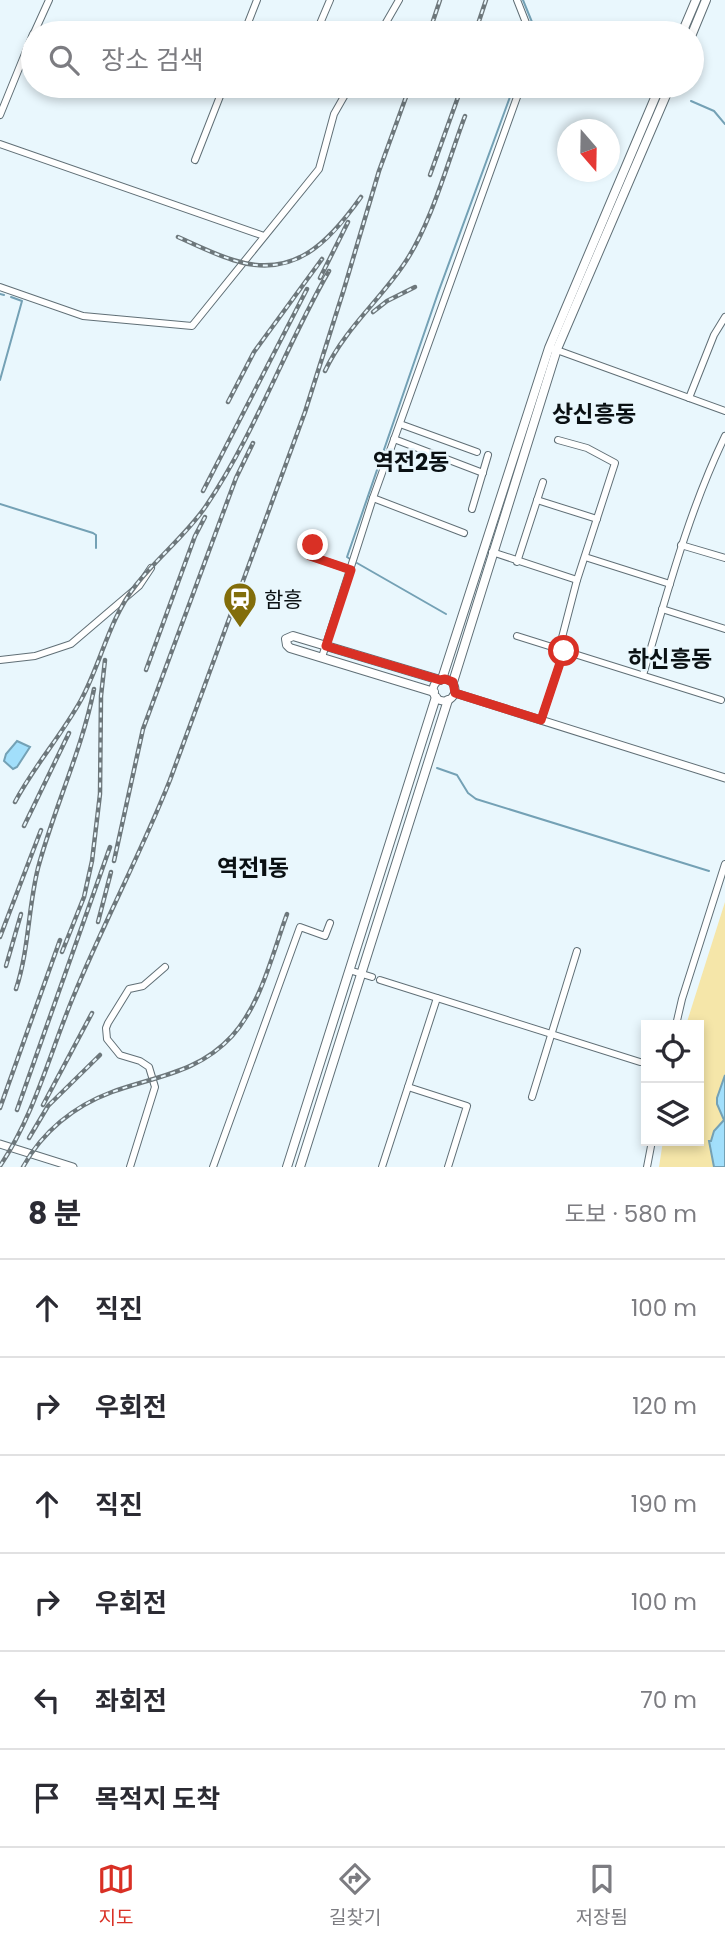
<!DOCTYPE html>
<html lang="ko">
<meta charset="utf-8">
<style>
body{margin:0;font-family:Poppins,"Noto Sans KR",sans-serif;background:#f2f2f3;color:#2b2b33}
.controls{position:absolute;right:21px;bottom:21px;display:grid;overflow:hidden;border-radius:0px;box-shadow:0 4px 10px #0003}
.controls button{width:63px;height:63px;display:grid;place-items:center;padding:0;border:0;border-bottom:2px solid #e1e1e2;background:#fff;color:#2b2b33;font:35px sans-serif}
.compass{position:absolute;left:557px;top:119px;width:63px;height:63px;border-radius:50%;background:#fff;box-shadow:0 4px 10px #0003;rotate:160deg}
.stop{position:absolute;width:21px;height:21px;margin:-16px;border:5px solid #d93025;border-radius:50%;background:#fff}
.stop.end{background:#d93025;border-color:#fff;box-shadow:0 2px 7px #0008}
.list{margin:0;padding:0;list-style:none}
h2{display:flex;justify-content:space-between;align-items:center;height:91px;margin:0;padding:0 28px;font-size:30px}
h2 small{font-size:23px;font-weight:400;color:#7c7c81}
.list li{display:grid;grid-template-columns:46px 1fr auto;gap:21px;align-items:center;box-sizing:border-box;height:98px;padding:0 28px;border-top:2px solid #e1e1e2}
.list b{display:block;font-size:26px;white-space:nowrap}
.list em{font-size:23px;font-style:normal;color:#7c7c81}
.icon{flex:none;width:38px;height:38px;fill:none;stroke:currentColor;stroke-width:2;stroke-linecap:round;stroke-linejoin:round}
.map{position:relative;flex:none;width:725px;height:1167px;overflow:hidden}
.search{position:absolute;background:#fff;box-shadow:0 4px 10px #0003;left:21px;right:21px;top:21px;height:77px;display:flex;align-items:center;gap:18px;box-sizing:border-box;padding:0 24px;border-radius:38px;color:#7c7c81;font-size:26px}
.sheet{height:679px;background:#fff}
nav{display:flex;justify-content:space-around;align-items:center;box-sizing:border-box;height:98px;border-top:2px solid #e1e1e2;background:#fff;font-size:19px;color:#7c7c81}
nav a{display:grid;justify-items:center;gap:4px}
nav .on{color:#d93025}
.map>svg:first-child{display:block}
.green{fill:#f5e6a9}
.water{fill:#a2dffb;stroke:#74a1b5;stroke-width:2}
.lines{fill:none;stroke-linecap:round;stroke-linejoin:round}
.stream{stroke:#74a1b5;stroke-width:2}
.canal{stroke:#a2dffb;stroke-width:5}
.minor-casing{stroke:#606f76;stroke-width:8}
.tertiary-casing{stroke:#606f76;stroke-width:9}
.secondary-casing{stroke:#606f76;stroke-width:10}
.minor{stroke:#fff;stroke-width:6}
.tertiary{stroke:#fff;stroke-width:7}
.secondary{stroke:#fff;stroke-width:8}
.rail-casing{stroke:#6d777b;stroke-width:4.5}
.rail{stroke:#e9f7fd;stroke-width:2;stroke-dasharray:5;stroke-linecap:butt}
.route{stroke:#d93025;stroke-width:9}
.labels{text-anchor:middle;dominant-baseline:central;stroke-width:5;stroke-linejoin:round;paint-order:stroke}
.poi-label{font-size:21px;fill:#0a1013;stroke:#e9f7fd;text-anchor:start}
.neighbourhood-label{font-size:23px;font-weight:bold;fill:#0a1013;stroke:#e9f7fd}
</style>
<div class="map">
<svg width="725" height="1167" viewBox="0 0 725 1167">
<rect width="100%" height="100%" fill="#e9f7fd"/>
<path class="green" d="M725 902V1167H659L663 1141H699V1025H686Z"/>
<g class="water">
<path d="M17 741 30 747 17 767 13 769 4 761 6 754Z"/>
<path d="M725 1075V1167H714L709 1141H711L714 1131 724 1120 717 1104V1098Z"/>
</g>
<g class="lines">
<g class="stream">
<path d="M523 0 534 27 532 32"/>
<path d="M691 101 714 111 725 124"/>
<path d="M0 294 4 295"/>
<path d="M0 380 22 301 11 297"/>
<path d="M0 504 93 533 96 535V548"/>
<path d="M350 559 347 557 438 293 514 86"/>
<path d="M357 563 446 614"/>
<path d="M437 768 457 775 468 793 476 799 709 871"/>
</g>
<path class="canal" d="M534 27 538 33"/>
<g class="minor-casing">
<g id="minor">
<path d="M517 0 530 33"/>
<path d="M34 33 49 0"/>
<path d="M244 33 257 0"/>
<path d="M316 33 330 0"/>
<path d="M380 33 399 0"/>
<path d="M293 92 295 86"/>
<path d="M0 115 33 34"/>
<path d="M0 144 264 236"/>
<path d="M195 160 224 86"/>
<path d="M0 287 83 316 192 326 319 169 334 114 350 86"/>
<path d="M554 349 725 411"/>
<path d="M689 398 714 335 725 317"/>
<path d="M400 424 477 452"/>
<path d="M394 439 483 473"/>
<path d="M558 440 587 448 615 463 577 580 559 649"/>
<path d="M373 498 464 533"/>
<path d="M537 500 597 519"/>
<path d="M472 509 488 455"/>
<path d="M313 545 310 556 351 570"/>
<path d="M681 545 725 558"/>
<path d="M492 552 577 580"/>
<path d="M585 557 670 584"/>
<path d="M517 562 543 482"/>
<path d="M662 609 725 629"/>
<path d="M517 636 721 700"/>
<path d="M322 657 373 498 521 86"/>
<path d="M0 660 35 656 71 644 139 586 151 568"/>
<path d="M643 675C667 594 688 513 725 436"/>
<path d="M541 720 564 651"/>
<path d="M349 970 372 977"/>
<path d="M380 980 640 1062"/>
<path d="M676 1025 682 999 725 864"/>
<path d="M408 1087 467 1106 448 1167"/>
<path d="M532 1097 577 951"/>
<path d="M130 1167 155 1087 149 1067 140 1061 120 1055 107 1039 106 1028 108 1023 129 989 143 986 165 967"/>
<path d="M213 1167 300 927 325 936 330 923"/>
<path d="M382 1167 437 998"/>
<path d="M647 1167 652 1141"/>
</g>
</g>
<g class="tertiary-casing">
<g id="tertiary">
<circle cx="444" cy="690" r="11"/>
<path d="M455 693 725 778"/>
<path d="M0 1144 73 1167"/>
</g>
</g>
<g class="secondary-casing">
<g id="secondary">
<path d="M682 33 696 0"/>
<path d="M692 34 706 0"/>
<path d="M442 679 549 348 660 86"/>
<path d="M453 682 557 349 670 86"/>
<path d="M434 692 290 648 287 645 286 639 293 636 440 680"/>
<path d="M287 1167 436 697"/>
<path d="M300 1167 448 700"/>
</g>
</g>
<use href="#minor" class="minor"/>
<use href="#tertiary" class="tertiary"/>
<use href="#secondary" class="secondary"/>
<g class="rail-casing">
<g id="rail">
<path d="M429 33 440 0"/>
<path d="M475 33 486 0"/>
<path d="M430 175 462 86"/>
<path d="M178 237C196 245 214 254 233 260 294 280 329 242 361 197"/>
<path d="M320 278 348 222"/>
<path d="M373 312 387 301 415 287"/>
<path d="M325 371C344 330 379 301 404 264 431 225 448 161 465 116"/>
<path d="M228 402 254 352 322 259"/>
<path d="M203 491 307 289"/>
<path d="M146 670 195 536 205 517"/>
<path d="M15 802C34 766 61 736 81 700 101 663 109 619 136 585 157 558 186 535 206 506 256 432 285 347 329 271"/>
<path d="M24 826 69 733"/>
<path d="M114 861 143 729 236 478 253 443"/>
<path d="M98 922 111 872"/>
<path d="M0 937 41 830"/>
<path d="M62 952 84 897 92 861 100 794 101 696 105 660"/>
<path d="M6 966 21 914"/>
<path d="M16 989C29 950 28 908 38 868 54 808 82 750 94 689"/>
<path d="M43 1105 92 1013"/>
<path d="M0 1108 60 940"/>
<path d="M17 1110 110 847"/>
<path d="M29 1138 48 1106 100 1055"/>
<path d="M0 1166C35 1114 50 1052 74 995 104 922 141 853 170 780L305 412 344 289 379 171 410 86"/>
<path d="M23 1167C42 1132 74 1106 112 1092 156 1076 198 1073 232 1036 261 1004 272 955 287 914"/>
</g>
</g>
<use href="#rail" class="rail"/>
</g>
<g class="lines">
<path class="route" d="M313 545 310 556 351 570 326 646 440 680 445 679 453 682 455 693 541 720 564 651"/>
</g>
<defs>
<g id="station-pin" transform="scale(1.75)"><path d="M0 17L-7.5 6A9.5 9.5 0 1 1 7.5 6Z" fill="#826d0a" stroke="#e9f7fd"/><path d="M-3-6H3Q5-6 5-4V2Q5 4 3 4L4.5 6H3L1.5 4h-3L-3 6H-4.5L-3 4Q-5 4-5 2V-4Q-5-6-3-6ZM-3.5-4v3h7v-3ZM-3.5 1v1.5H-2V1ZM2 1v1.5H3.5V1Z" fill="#fff"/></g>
</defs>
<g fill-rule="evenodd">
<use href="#station-pin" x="240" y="599"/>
</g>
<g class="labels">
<g class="poi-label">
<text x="264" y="599">함흥</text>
</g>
<g class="neighbourhood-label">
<text x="594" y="414">상신흥동</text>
<text x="411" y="462">역전2동</text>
<text x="670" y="659">하신흥동</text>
<text x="253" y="868">역전1동</text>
</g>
</g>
</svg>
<div class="controls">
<button><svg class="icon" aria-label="locate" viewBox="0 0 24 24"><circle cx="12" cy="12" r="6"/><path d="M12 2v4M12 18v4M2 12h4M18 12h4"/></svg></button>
<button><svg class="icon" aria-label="layers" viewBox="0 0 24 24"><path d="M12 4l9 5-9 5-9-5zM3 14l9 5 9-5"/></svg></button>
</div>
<svg class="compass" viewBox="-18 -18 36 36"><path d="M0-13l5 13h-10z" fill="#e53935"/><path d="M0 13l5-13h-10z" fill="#7c7c81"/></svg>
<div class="stop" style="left:564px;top:651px"></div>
<div class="stop end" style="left:313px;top:545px"></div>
<div class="search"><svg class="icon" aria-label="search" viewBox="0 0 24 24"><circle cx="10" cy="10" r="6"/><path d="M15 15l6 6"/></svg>장소 검색</div>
</div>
<section class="sheet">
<h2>8 분<small>도보 · 580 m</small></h2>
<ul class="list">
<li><svg class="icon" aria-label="ahead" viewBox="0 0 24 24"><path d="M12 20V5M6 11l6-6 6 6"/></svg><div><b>직진</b></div><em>100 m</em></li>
<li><svg class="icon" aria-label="right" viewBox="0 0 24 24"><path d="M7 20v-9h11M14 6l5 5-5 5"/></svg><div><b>우회전</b></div><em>120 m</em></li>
<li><svg class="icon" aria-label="ahead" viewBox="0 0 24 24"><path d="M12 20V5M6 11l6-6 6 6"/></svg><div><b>직진</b></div><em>190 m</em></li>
<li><svg class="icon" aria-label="right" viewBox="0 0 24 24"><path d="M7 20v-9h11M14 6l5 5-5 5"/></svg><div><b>우회전</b></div><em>100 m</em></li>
<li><svg class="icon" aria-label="left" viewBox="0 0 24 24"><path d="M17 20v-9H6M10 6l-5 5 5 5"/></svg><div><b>좌회전</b></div><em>70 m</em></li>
<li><svg class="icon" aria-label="arrive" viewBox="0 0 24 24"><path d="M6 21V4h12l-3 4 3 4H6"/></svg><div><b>목적지 도착</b></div></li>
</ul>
</section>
<nav>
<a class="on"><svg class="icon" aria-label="map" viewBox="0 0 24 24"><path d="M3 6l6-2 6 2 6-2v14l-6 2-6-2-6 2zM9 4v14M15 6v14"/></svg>지도</a>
<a><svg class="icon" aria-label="directions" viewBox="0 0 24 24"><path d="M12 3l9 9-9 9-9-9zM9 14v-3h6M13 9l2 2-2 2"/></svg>길찾기</a>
<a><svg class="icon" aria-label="saved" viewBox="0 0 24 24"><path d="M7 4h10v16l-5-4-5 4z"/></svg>저장됨</a>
</nav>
